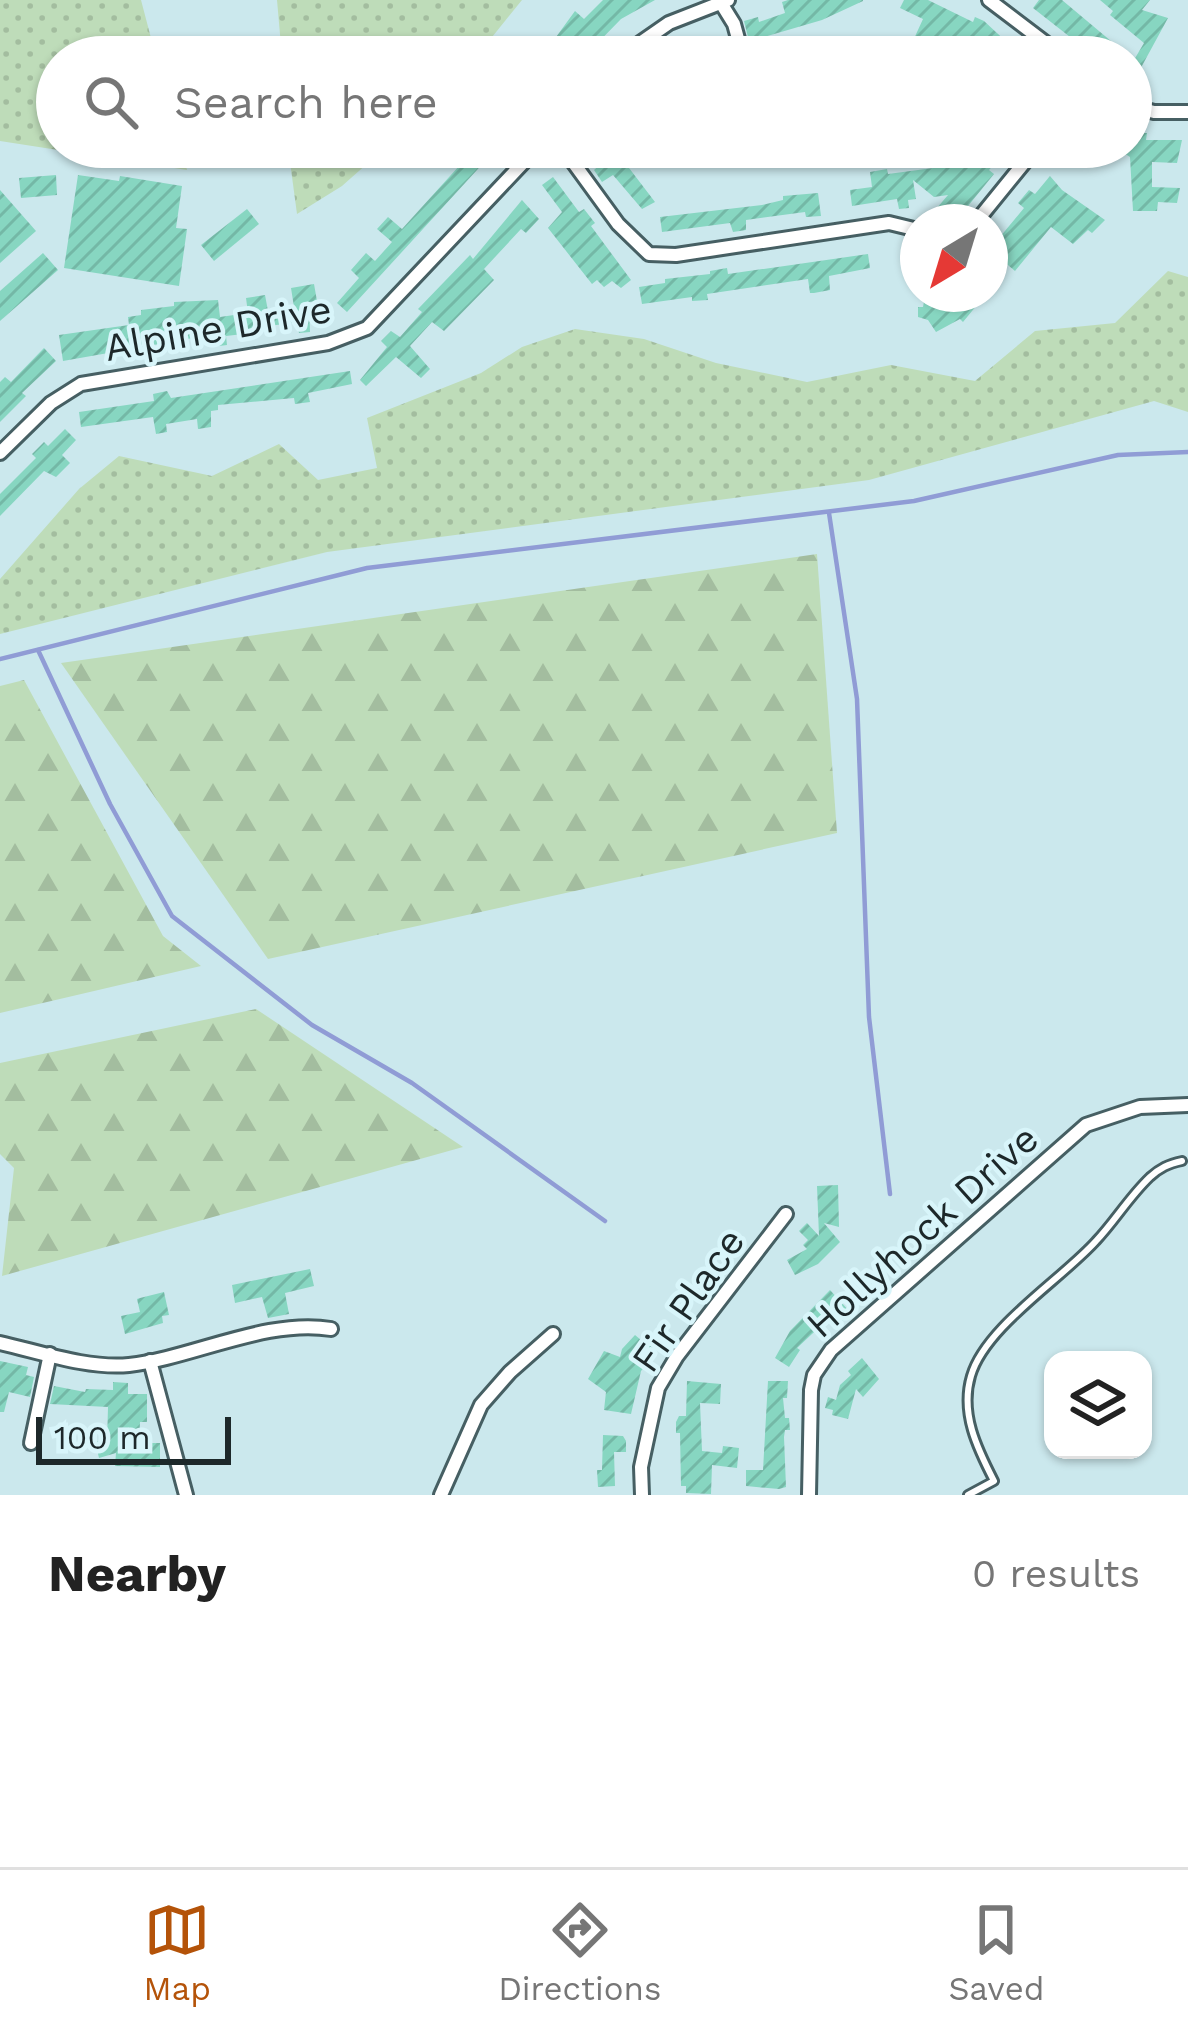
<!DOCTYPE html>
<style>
body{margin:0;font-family:"Work Sans",sans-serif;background:#f6f6f6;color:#222}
.controls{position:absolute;right:36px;bottom:36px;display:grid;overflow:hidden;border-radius:24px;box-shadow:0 3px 9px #0004}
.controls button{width:108px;height:108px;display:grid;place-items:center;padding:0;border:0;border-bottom:3px solid #e0e0e0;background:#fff;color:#222;font:60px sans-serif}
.compass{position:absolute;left:900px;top:204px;width:108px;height:108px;border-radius:50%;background:#fff;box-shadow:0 3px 9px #0004;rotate:218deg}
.scale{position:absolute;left:36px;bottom:30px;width:195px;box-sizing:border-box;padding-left:12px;border:6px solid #1d282a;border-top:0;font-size:33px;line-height:42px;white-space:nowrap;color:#1d282a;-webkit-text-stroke:9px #d8f5fa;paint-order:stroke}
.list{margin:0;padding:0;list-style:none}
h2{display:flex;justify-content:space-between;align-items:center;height:156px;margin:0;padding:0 48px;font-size:51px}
h2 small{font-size:39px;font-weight:400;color:#767676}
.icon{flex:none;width:66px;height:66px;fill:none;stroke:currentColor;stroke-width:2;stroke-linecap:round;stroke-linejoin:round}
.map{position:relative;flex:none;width:1188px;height:1495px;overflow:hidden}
.search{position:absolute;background:#fff;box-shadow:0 3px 9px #0004;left:36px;right:36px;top:36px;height:132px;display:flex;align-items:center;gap:30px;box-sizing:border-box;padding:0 42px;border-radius:66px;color:#767676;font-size:45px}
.sheet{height:372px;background:#fff}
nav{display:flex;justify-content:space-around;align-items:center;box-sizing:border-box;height:168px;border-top:3px solid #e0e0e0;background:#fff;font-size:33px;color:#767676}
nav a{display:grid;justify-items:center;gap:6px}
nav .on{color:#b45309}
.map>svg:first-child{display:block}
.grass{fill:url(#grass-dots)}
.forest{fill:url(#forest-firs)}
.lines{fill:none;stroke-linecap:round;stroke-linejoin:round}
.stream{stroke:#909cd5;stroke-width:4.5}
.building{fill:url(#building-hatch)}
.lane-casing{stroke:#465f63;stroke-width:12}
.street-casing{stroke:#465f63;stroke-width:18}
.lane{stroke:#fff;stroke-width:6}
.street{stroke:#fff;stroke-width:12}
.labels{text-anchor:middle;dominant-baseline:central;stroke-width:9;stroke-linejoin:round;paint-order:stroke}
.street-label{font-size:39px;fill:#1d282a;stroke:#d8f5fa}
</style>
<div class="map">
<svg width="1188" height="1495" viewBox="0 0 1188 1495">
<defs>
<pattern id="grass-dots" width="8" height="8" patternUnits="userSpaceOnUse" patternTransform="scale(3)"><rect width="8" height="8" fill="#bedcb9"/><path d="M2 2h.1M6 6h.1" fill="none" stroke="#a3bd9f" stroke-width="1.8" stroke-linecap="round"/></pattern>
<pattern id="forest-firs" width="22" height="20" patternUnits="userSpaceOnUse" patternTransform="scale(3)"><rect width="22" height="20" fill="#bedcb9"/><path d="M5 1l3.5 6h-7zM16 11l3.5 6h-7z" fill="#a3bd9f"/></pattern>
<pattern id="building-hatch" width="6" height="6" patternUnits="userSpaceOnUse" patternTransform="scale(3)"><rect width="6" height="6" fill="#87d6c1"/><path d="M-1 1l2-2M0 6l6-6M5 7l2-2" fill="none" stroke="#74b8a6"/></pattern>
</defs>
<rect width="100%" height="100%" fill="#cbe8ed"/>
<g class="grass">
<path d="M0 0H141L156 57H57V147H181L187 170 0 141Z"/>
<path d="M277 0H522L476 57H282Z"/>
<path d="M288 147H386L342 186 297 214Z"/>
<path d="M1168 271 1188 277V412L1154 401 869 480 327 552 0 634V579L79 489 119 456 212 476 279 444 318 480 377 468 367 418 481 373 522 347 575 329 644 339 716 363 807 382 891 365 975 381 1035 331 1115 323Z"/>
</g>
<g class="forest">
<path d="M817 554 837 833 268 959 61 663Z"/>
<path d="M24 680 163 936 201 966 0 1013V686Z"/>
<path d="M256 1009 463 1147 2 1276 14 1168 0 1154V1063Z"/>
</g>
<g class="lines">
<g class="stream">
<path d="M829 513 857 699 869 1017 890 1194"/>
<path d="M38 650 110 804 172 916 312 1025 412 1083 605 1221"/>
<path d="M0 659 367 568 914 501 1118 455 1188 452"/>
</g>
</g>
<g class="building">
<path d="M603 0H655L621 19 584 57H557L548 48 575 11 584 19Z"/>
<path d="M788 0H863V1L822 20 764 37 771 57H753L744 21 758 17 759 22 785 13 782 2Z"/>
<path d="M904 0H928L973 22 975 17 984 21 1023 57H892V44L912 43 923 19 900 8Z"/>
<path d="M1039 0H1062L1130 57H1104L1086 42 1079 44 1033 8Z"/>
<path d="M1100 0H1150L1142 10 1168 18 1131 86V65L1144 43 1110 15 1113 11Z"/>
<path d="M1131 133H1147L1146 140H1182L1177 163 1152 162V187L1180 188 1177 203 1158 202 1157 211H1133L1130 157 1115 147H1131Z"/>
<path d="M460 147H498L347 312 337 303 359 278 351 270 366 253 375 261 392 242 377 229 388 217 402 229 460 165 450 157Z"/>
<path d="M591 147H623L633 159 626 164 655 202 642 209 613 175 602 182 594 170 605 160Z"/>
<path d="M907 147H977L996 162 989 170 994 174 955 222H925L948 195 934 197 913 180 916 199 908 200 909 208 899 209 897 199 852 206 850 190 872 187 870 172 887 169 888 174 933 168Z"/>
<path d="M56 175 57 195 21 198 19 178Z"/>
<path d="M78 175 119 181 120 176 182 186 176 228 187 229 179 286 64 268Z"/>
<path d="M1050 176 1062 190 1105 220 1092 233 1088 230 1073 244 1051 227 1015 271 1002 260 990 275V249L1024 208 1018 203 1029 190 1035 194Z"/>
<path d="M553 177 579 212 584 209 595 223 591 226 631 280 621 288 612 281 604 287 597 280 592 284 548 228 562 212 542 185Z"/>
<path d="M0 190 36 231 0 263Z"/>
<path d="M818 193 821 216 806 217 805 212 746 220V230L733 232 730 223 662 232 660 217 762 205 783 200V196Z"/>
<path d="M522 200 539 219 526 233 521 229 484 269 494 280 444 331 432 322 410 346 430 369 421 378 396 357 366 386 360 380 387 347 381 341 391 331 400 337 422 312 418 309 470 255 473 259Z"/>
<path d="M247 209 259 224 214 261 201 245Z"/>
<path d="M43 253 58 270 0 321V291Z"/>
<path d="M868 254 870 268 829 276 830 290 814 293H810L808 279 707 294 708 300 692 301V297L642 304 639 287 665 283V279L710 274V271L727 268 728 274Z"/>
<path d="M314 284 317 301 309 302 310 332 299 333 297 322 242 330 243 334 226 336 227 345 211 347 210 335 63 361 59 335 129 325 128 317 141 315V310L174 306V302L218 300 220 317 248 313 246 298 265 295 268 311 294 307 291 288Z"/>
<path d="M931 294H986L963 322 960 319 936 332 928 320 918 317V307H923L925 296Z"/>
<path d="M44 348 56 361 22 393 26 396 0 422V382L5 377 11 382Z"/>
<path d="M350 371 352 384 308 393 310 402 295 404 294 398 218 405V410L211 411V427L198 429 197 419 166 424 167 432 156 434 153 417 81 427 79 412 154 401 153 394 167 391 171 398Z"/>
<path d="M65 429 76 440 62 455 70 463 56 477 44 471 0 516V494L36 458 32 454 44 442 48 446Z"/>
<path d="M838 1185 839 1227 824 1223 840 1242 818 1264 795 1275 787 1260 807 1249 803 1245 808 1240 799 1231 807 1223 819 1236 817 1186Z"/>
<path d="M310 1269 314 1286 285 1293 289 1314 268 1318 262 1297 235 1303 232 1285Z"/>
<path d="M830 1290 851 1313 839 1324 828 1319 797 1348 800 1350 789 1367 775 1358 790 1331Z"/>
<path d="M164 1292 169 1315 162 1316 163 1323 125 1334 121 1316 140 1312 137 1299 140 1298Z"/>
<path d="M645 1334 656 1344 652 1348 657 1353 641 1371 631 1414 604 1410 606 1392 588 1379 604 1351 620 1357 622 1349 635 1335 641 1340Z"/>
<path d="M862 1358 879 1379 863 1397 856 1389 848 1419 832 1415 833 1410 825 1408 828 1397 836 1400 840 1385 851 1375 848 1371Z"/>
<path d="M0 1361 28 1367 26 1375 34 1377 30 1397 9 1392 4 1412H0Z"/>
<path d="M687 1381 721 1384 720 1404 700 1403 702 1451 722 1453 723 1446 739 1448 737 1468 712 1465 711 1494 686 1493V1486H681L680 1433H676V1422L679 1416H686Z"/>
<path d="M768 1381H788L787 1398H783L785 1418H789L790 1430H785L784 1437 786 1487 779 1489 746 1486V1470H763Z"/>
<path d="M113 1382 128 1383V1394H147V1422H140L139 1443H160V1467L115 1466 116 1453 99 1458 95 1441 107 1443 108 1407 50 1404 54 1386 85 1392 86 1389 113 1390Z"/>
<path d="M603 1435 623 1436 626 1441V1452H614L615 1486 598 1487 597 1470H602Z"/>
</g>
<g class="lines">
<g class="lane-casing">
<path id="lane" d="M968 1495 994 1481C977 1448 960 1413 971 1376 985 1327 1062 1279 1096 1241 1115 1221 1129 1197 1150 1177 1160 1168 1168 1164 1182 1161"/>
</g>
<g class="street-casing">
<g id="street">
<path d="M989 0 1064 57"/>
<path d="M721 3 734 24 743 57"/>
<path d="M620 57 669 23 728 0"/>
<path d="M1131 106 1154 112H1188"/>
<path d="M562 147 618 224 649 254 676 255 889 223 918 230"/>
<path d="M995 147 1021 165"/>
<path d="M976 222 1037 147"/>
<path d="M0 453 51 403 81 384 328 343 367 328 538 147"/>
<path d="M0 1343C40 1352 88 1369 129 1365 192 1358 268 1318 331 1329"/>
<path d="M150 1361 186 1495"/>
<path d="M31 1443 50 1354"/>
<path d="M441 1495 481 1405 510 1372 553 1334"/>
<path d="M642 1495 641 1467 658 1388 677 1356 786 1214"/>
<path d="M809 1495 811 1390 814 1375 831 1350 1086 1125 1140 1107 1188 1105"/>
</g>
</g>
<use href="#lane" class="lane"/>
<use href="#street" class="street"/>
</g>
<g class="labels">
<g class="street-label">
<text transform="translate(218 328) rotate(-10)">Alpine Drive</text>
<text transform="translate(922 1231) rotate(-42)">Hollyhock Drive</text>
<text transform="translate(688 1300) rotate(-55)">Fir Place</text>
</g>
</g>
</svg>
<div class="controls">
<button><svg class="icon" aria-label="layers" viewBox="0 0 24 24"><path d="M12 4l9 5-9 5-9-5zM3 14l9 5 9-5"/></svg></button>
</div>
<svg class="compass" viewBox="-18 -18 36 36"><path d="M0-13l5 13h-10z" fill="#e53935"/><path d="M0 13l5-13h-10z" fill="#767676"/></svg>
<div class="scale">100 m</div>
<div class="search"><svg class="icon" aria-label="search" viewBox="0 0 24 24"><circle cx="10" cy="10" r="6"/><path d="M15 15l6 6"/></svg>Search here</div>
</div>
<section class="sheet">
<h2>Nearby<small>0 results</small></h2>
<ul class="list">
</ul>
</section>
<nav>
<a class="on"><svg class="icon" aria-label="map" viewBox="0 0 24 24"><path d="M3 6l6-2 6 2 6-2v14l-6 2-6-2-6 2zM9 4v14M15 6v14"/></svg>Map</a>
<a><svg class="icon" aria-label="directions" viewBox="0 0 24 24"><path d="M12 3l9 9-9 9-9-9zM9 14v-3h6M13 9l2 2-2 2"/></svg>Directions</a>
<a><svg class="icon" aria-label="saved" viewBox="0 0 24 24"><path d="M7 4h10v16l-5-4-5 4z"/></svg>Saved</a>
</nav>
